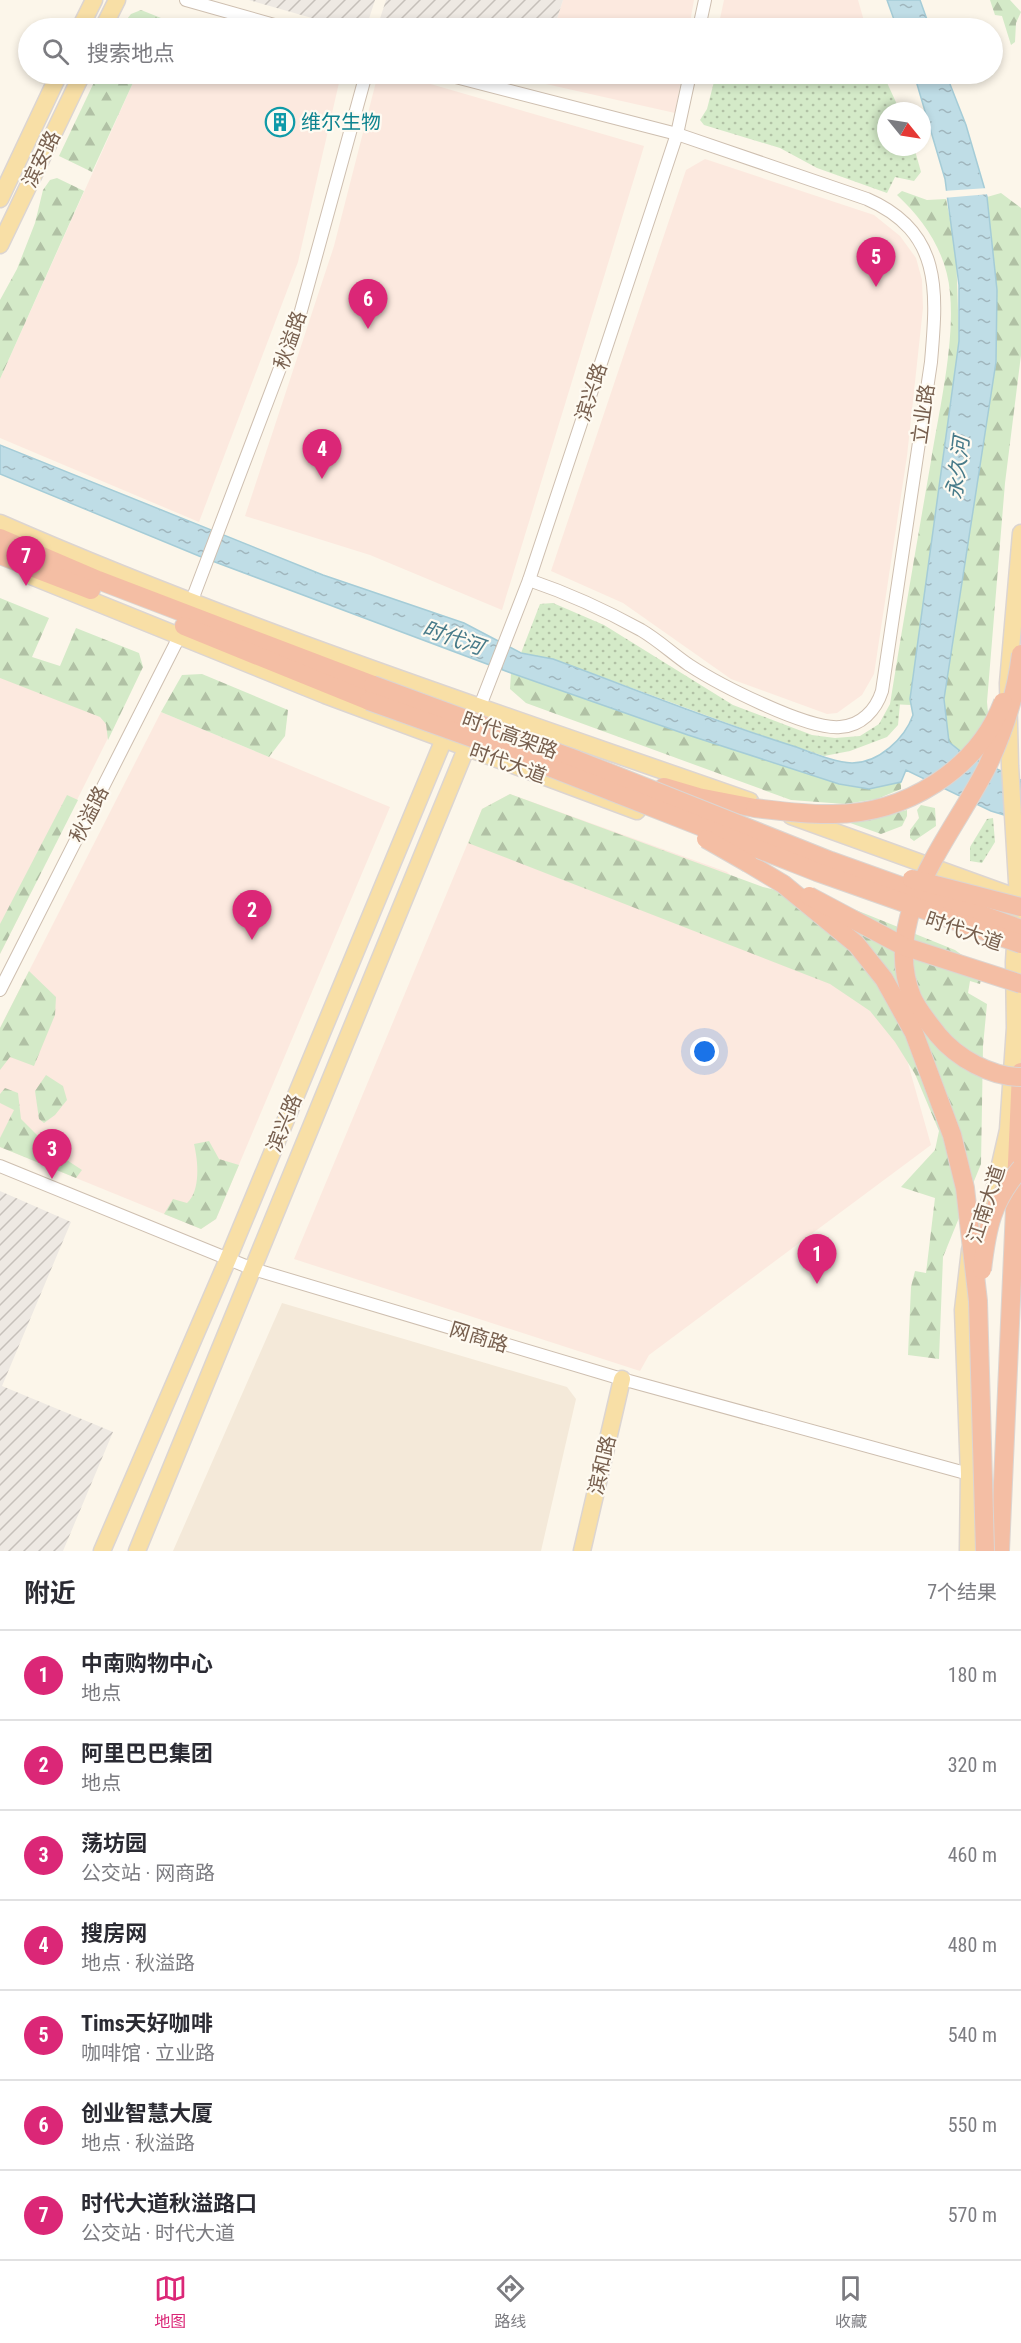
<!DOCTYPE html>
<html lang="zh">
<meta charset="utf-8">
<style>
body{margin:0;font-family:"Roboto Condensed","Noto Sans SC",sans-serif;background:#f2f2f3;color:#2b2b33}
.compass{position:absolute;left:877px;top:102px;width:54px;height:54px;border-radius:50%;background:#fff;box-shadow:0 3px 9px #0003;rotate:120deg}
.you{position:absolute;left:705px;top:1052px;width:21px;height:21px;margin:-15px;border:4px solid #fff;border-radius:50%;background:#1a73e8;box-shadow:0 0 0 9px #1a73e833}
.badge{display:grid;place-items:center;width:39px;height:39px;border-radius:50%;background:#db2777;color:#fff;font-size:20px;font-weight:700}
.pin{position:absolute;translate:-50% -50px;filter:drop-shadow(0 2px 3px #0008)}
.pin::after{content:'';position:absolute;top:32px;width:21px;height:18px;background:inherit;clip-path:polygon(0 0,100% 0,50% 100%)}
.list{margin:0;padding:0;list-style:none}
h2{display:flex;justify-content:space-between;align-items:center;height:78px;margin:0;padding:0 24px;font-size:26px}
h2 small{font-size:20px;font-weight:400;color:#7c7c81}
.list li{display:grid;grid-template-columns:39px 1fr auto;gap:18px;align-items:center;box-sizing:border-box;height:90px;padding:0 24px;border-top:2px solid #e1e1e2}
.list b{display:block;font-size:22px;white-space:nowrap}
.list p{margin:0;font-size:20px;white-space:nowrap;color:#7c7c81}
.list em{font-size:20px;font-style:normal;color:#7c7c81}
.icon{flex:none;width:33px;height:33px;fill:none;stroke:currentColor;stroke-width:2;stroke-linecap:round;stroke-linejoin:round}
.map{position:relative;flex:none;width:1021px;height:1551px;overflow:hidden}
.search{position:absolute;background:#fff;box-shadow:0 3px 9px #0003;left:18px;right:18px;top:18px;height:66px;display:flex;align-items:center;gap:15px;box-sizing:border-box;padding:0 21px;border-radius:33px;color:#7c7c81;font-size:22px}
.sheet{height:708px;background:#fff}
nav{display:flex;justify-content:space-around;align-items:center;box-sizing:border-box;height:84px;border-top:2px solid #e1e1e2;background:#fff;font-size:16px;color:#7c7c81}
nav a{display:grid;justify-items:center;gap:3px}
nav .on{color:#db2777}
.map>svg:first-child{display:block}
.residential{fill:#f4e9d9}
.commercial{fill:#fce9df}
.industrial{fill:url(#industrial-furrows)}
.green{fill:url(#green-dots)}
.forest{fill:url(#forest-firs)}
.water{fill:url(#water-ripples);stroke:#a5ccd7;stroke-width:1.5}
.pier{fill:#fcf6ea}
.lines{fill:none;stroke-linecap:round;stroke-linejoin:round}
.minor-casing{stroke:#cebfb0;stroke-width:14}
.major-casing{stroke:#dcd5d1;stroke-width:19}
.highway-casing{stroke:#dcd5d1;stroke-width:20}
.minor{stroke:#fff;stroke-width:12}
.major{stroke:#f8dfa6;stroke-width:16}
.highway{stroke:#f4bea4;stroke-width:18}
.highway-bridge-casing{stroke:#dcd5d1;stroke-width:20;stroke-linecap:butt}
.highway-bridge{stroke:#f4bea4;stroke-width:18}
.labels{text-anchor:middle;dominant-baseline:central;stroke-width:4.5;stroke-linejoin:round;paint-order:stroke}
.culture-label{font-size:20px;fill:#0d838f;stroke:#fefaf1;text-anchor:start}
.street-label{font-size:20px;fill:#775f4e;stroke:#fefaf1}
.water-label{font-size:21px;font-style:italic;fill:#477a89;stroke:#fefaf1}
</style>
<div class="map">
<svg width="1021" height="1551" viewBox="0 0 1021 1551">
<defs>
<pattern id="industrial-furrows" width="10" height="10" patternUnits="userSpaceOnUse" patternTransform="scale(1.5)"><rect width="10" height="10" fill="#eee9e3"/><path d="M-1 1l2-2M0 10L10 0M9 11l2-2" fill="none" stroke="#c6c0ba"/></pattern>
<pattern id="green-dots" width="8" height="8" patternUnits="userSpaceOnUse" patternTransform="scale(1.5)"><rect width="8" height="8" fill="#d4eac8"/><path d="M2 2h.1M6 6h.1" fill="none" stroke="#b1c1a5" stroke-width="1.8" stroke-linecap="round"/></pattern>
<pattern id="forest-firs" width="22" height="20" patternUnits="userSpaceOnUse" patternTransform="scale(1.5)"><rect width="22" height="20" fill="#d4eac8"/><path d="M5 1l3.5 6h-7zM16 11l3.5 6h-7z" fill="#b1c1a5"/></pattern>
<pattern id="water-ripples" width="26" height="14" patternUnits="userSpaceOnUse" patternTransform="scale(1.5)"><rect width="26" height="14" fill="#bfdde6"/><path d="M2 4q2-2 4 0t4 0M15 11q2-2 4 0t4 0" fill="none" stroke="#a0b6bd"/></pattern>
</defs>
<rect width="100%" height="100%" fill="#fcf6ea"/>
<path class="residential" d="M282 1303 567 1387 576 1399 541 1551H173Z"/>
<g class="commercial">
<path d="M563 0H694L689 28H554Z"/>
<path d="M724 0H858L866 28H718Z"/>
<path d="M161 18 196 28H157Z"/>
<path d="M137 74H341L298 262 199 522 0 438V379Z"/>
<path d="M378 74H396L644 146 502 610 370 555 245 516 334 246Z"/>
<path d="M540 74H682L675 113 537 82Z"/>
<path d="M705 159 874 215 900 236 916 258 922 280 923 308 907 456 874 674 862 695 837 713 827 714 731 679 623 603 551 571 686 170Z"/>
<path d="M0 657 121 712 0 954Z"/>
<path d="M161 712 390 807 216 1219 201 1229 0 1147V1028Z"/>
<path d="M510 794 727 872 902 1042 931 1145 649 1355 640 1371 294 1259 482 809Z"/>
</g>
<g class="industrial">
<path d="M249 0H375L366 28H347Z"/>
<path d="M386 0H563L554 28H377Z"/>
<path d="M505 74H540L537 82Z"/>
<path d="M0 1191 71 1222 2 1386 113 1432 63 1551H0Z"/>
</g>
<g class="green">
<path d="M716 74H830L855 79 861 74H883L900 111H886V147H914L921 172 914 181 895 177 887 193 817 168 780 148 704 125 700 120 707 109Z"/>
<path d="M553 603 604 625 733 705 812 735 835 738 860 736 879 724 890 704H900L898 725 887 737 850 751 824 756 757 734 553 659 521 653 540 604Z"/>
<path d="M993 818 995 842 982 863 970 861V847L987 819Z"/>
</g>
<g class="forest">
<path d="M990 0H1010L1021 12 1016 23 1015 42 1011 45 1002 16 995 15Z"/>
<path d="M141 10 161 18 157 28H120L131 14Z"/>
<path d="M98 74H137L92 172 59 156Z"/>
<path d="M57 178 84 191 0 379V300L17 269 35 223 43 190 50 180Z"/>
<path d="M902 191 927 200 946 199 956 249 959 341 910 699 911 705 890 704C903 623 917 542 931 461 939 411 955 343 950 293 947 254 925 221 897 195Z"/>
<path d="M1001 193 1021 208V355L1005 483 987 702 993 767 964 754 948 742 944 699 996 362 997 290 987 197Z"/>
<path d="M0 598 49 618 32 657 60 666 76 628 139 653 143 667 108 740 106 724 100 717 0 678Z"/>
<path d="M511 673 839 784 869 789 901 782V789L877 799 845 804 791 800 526 703 510 689Z"/>
<path d="M202 674 288 710 285 736 269 757 161 712 182 675Z"/>
<path d="M510 794 763 887 851 908 955 950 983 970 980 984 970 981 968 993 987 1004 983 1046 981 1164 943 1257 939 1359 908 1355 911 1287 915 1271 926 1273 935 1198 901 1187 935 1150 939 1131 915 1074 895 1042 870 1011 830 984 468 843 482 809Z"/>
<path d="M67 795 78 800 0 954V924Z"/>
<path d="M921 805 935 808 936 826 914 841 910 838V830L919 818 917 810Z"/>
<path d="M907 810V816L902 826 881 834 839 819 876 818Z"/>
<path d="M29 971 56 997 55 1015 34 1066 10 1057 0 1070V1028Z"/>
<path d="M46 1075 63 1086 67 1100 55 1115 44 1123 39 1119 35 1091Z"/>
<path d="M5 1088 18 1093 21 1119 53 1151 82 1170 76 1178 0 1147V1138L14 1110 0 1103V1094Z"/>
<path d="M209 1141 219 1159 239 1165 216 1219 201 1229 164 1214 173 1199 187 1203C201 1190 198 1161 194 1144Z"/>
</g>
<g class="water">
<path d="M887 0H920L930 28H897Z"/>
<path d="M914 74H946L966 125 987 197 997 290 996 362 944 699 949 742 964 754 1021 780V820L991 811 906 770 901 782 869 789 839 784 688 735 511 673 199 556 0 474V445L323 575 464 623 521 653 553 659C632 688 710 720 790 745 809 751 832 762 852 763 879 763 905 738 913 715L910 699 959 341V285L945 179Z"/>
</g>
<path class="pier" d="M988 188 990 194 943 198V191Z"/>
<g class="lines">
<g class="minor-casing">
<g id="minor">
<path d="M186 0 285 28"/>
<path d="M699 28 705 0"/>
<path d="M444 74 677 134 867 199C943 232 937 292 931 362L882 691C876 710 861 726 840 727 807 730 718 684 689 665 673 654 658 640 641 630 603 609 570 594 529 580"/>
<path d="M192 600 299 318 366 74"/>
<path d="M480 706 529 580 677 134 690 74"/>
<path d="M0 990 179 637"/>
<path d="M0 1166 253 1269 622 1379 969 1474"/>
</g>
</g>
<g class="major-casing">
<g id="major">
<path d="M80 28 94 0"/>
<path d="M103 28 117 0"/>
<path d="M0 199 59 74"/>
<path d="M0 245 82 74"/>
<path d="M0 523C245 630 499 713 750 801"/>
<path d="M31 576 325 695 637 811"/>
<path d="M791 816 1021 899"/>
<path d="M102 1551 228 1259 444 739 451 733"/>
<path d="M137 1551 470 739"/>
<path d="M582 1551 622 1379"/>
<path d="M968 1551 969 1474 963 1310 970 1250 994 1191 1008 1130 1015 1028 1014 962 1018 898 1010 766 1008 683 1021 533"/>
</g>
</g>
<g class="highway-casing">
<g id="highway">
<path d="M0 538 98 580 373 685"/>
<path d="M0 555 91 590"/>
<path d="M184 626 369 701"/>
<path d="M664 787 698 797 755 808"/>
<path d="M748 863 783 884"/>
<path d="M1000 1551 1021 1072"/>
</g>
</g>
<use href="#minor" class="minor"/>
<use href="#major" class="major"/>
<use href="#highway" class="highway"/>
<g class="highway-bridge-casing">
<g id="highway-bridge">
<path d="M1021 654C1016 695 1005 729 987 767 953 835 879 916 912 997 918 1011 929 1023 938 1035 957 1058 991 1077 1021 1077"/>
<path d="M373 685 577 760 831 861 1021 929"/>
<path d="M369 701 506 750 817 872 1021 944"/>
<path d="M755 808C781 811 807 815 833 814 905 814 977 770 1003 702"/>
<path d="M706 839 748 863"/>
<path d="M912 879 1021 907"/>
<path d="M783 884 856 944 884 979 914 1033 952 1135 965 1188 978 1301 985 1551"/>
<path d="M809 896 903 946 1021 984"/>
<path d="M982 1270C987 1227 992 1201 1021 1168"/>
</g>
</g>
<use href="#highway-bridge" class="highway-bridge"/>
</g>
<defs>
<g id="building-ring" transform="scale(1.5)"><circle r="9.5" fill="#fefaf1" stroke="#0f9aa8" stroke-width="1.5"/><path d="M-4-6H4V6H1V3H-1V6H-4ZM-2.5-4.3h1.7v1.8h-1.7ZM.8-4.3h1.7v1.8H.8ZM-2.5-1h1.7V.8h-1.7ZM.8-1h1.7V.8H.8Z" fill="#0f9aa8"/></g>
</defs>
<g fill-rule="evenodd">
<use href="#building-ring" x="280" y="122"/>
</g>
<g class="labels">
<g class="culture-label">
<text x="301" y="122">维尔生物</text>
</g>
<g class="street-label">
<text transform="translate(41 159) rotate(-64)">滨安路</text>
<text transform="translate(290 340) rotate(-71)">秋溢路</text>
<text transform="translate(591 392) rotate(-72)">滨兴路</text>
<text transform="translate(923 414) rotate(-82)">立业路</text>
<text transform="translate(510 735) rotate(20)">时代高架路</text>
<text transform="translate(508 763) rotate(20)">时代大道</text>
<text transform="translate(89 814) rotate(-63)">秋溢路</text>
<text transform="translate(964 931) rotate(19)">时代大道</text>
<text transform="translate(284 1123) rotate(-68)">滨兴路</text>
<text transform="translate(986 1204) rotate(-72)">江南大道</text>
<text transform="translate(479 1337) rotate(17)">网商路</text>
<text transform="translate(602 1465) rotate(-77)">滨和路</text>
</g>
<g class="water-label">
<text transform="translate(958 468) rotate(-83)">永久河</text>
<text transform="translate(453 638) rotate(19)">时代河</text>
</g>
</g>
</svg>
<svg class="compass" viewBox="-18 -18 36 36"><path d="M0-13l5 13h-10z" fill="#e53935"/><path d="M0 13l5-13h-10z" fill="#7c7c81"/></svg>
<div class="you"></div>
<div class="pin badge" style="left:817px;top:1284px">1</div>
<div class="pin badge" style="left:252px;top:940px">2</div>
<div class="pin badge" style="left:52px;top:1179px">3</div>
<div class="pin badge" style="left:322px;top:479px">4</div>
<div class="pin badge" style="left:876px;top:287px">5</div>
<div class="pin badge" style="left:368px;top:329px">6</div>
<div class="pin badge" style="left:26px;top:586px">7</div>
<div class="search"><svg class="icon" aria-label="search" viewBox="0 0 24 24"><circle cx="10" cy="10" r="6"/><path d="M15 15l6 6"/></svg>搜索地点</div>
</div>
<section class="sheet">
<h2>附近<small>7个结果</small></h2>
<ul class="list">
<li><span class="badge">1</span><div><b>中南购物中心</b><p>地点</p></div><em>180 m</em></li>
<li><span class="badge">2</span><div><b>阿里巴巴集团</b><p>地点</p></div><em>320 m</em></li>
<li><span class="badge">3</span><div><b>荡坊园</b><p>公交站 · 网商路</p></div><em>460 m</em></li>
<li><span class="badge">4</span><div><b>搜房网</b><p>地点 · 秋溢路</p></div><em>480 m</em></li>
<li><span class="badge">5</span><div><b>Tims天好咖啡</b><p>咖啡馆 · 立业路</p></div><em>540 m</em></li>
<li><span class="badge">6</span><div><b>创业智慧大厦</b><p>地点 · 秋溢路</p></div><em>550 m</em></li>
<li><span class="badge">7</span><div><b>时代大道秋溢路口</b><p>公交站 · 时代大道</p></div><em>570 m</em></li>
</ul>
</section>
<nav>
<a class="on"><svg class="icon" aria-label="map" viewBox="0 0 24 24"><path d="M3 6l6-2 6 2 6-2v14l-6 2-6-2-6 2zM9 4v14M15 6v14"/></svg>地图</a>
<a><svg class="icon" aria-label="directions" viewBox="0 0 24 24"><path d="M12 3l9 9-9 9-9-9zM9 14v-3h6M13 9l2 2-2 2"/></svg>路线</a>
<a><svg class="icon" aria-label="saved" viewBox="0 0 24 24"><path d="M7 4h10v16l-5-4-5 4z"/></svg>收藏</a>
</nav>
